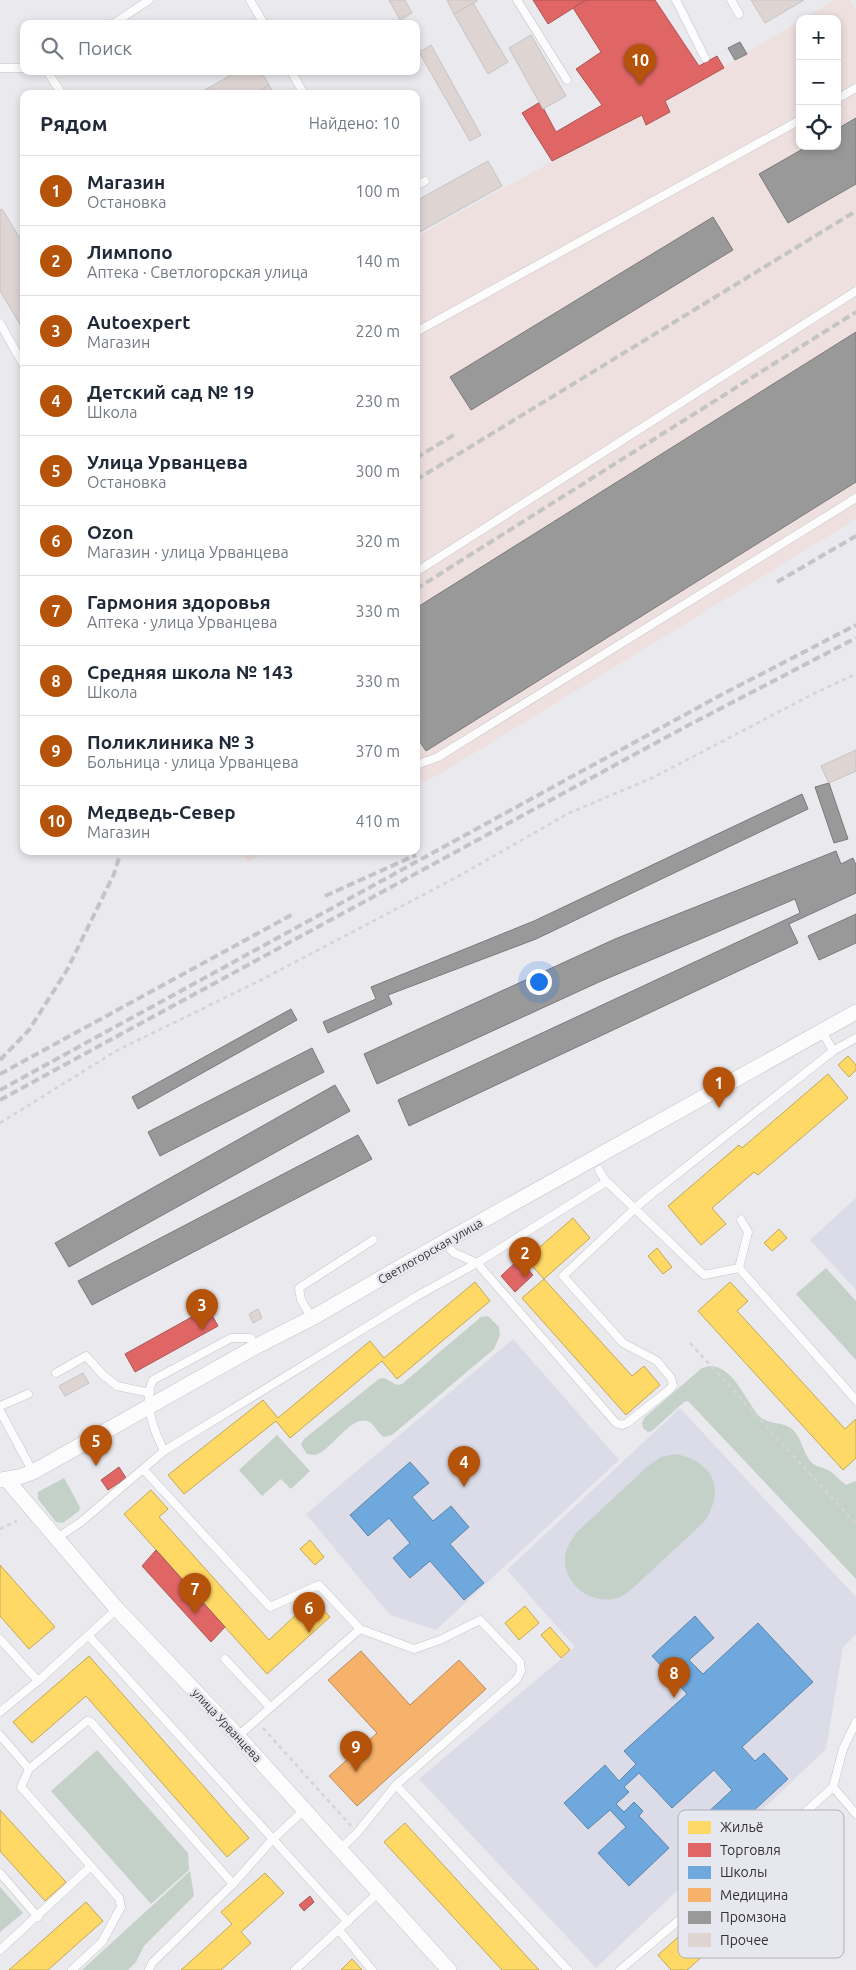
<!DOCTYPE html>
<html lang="ru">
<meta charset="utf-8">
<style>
body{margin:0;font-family:Ubuntu,sans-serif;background:#f6f6f7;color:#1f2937}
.controls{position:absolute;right:15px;top:15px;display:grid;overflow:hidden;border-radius:10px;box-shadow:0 2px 8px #0003}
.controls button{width:45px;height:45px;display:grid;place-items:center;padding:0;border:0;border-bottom:1px solid #e0e1e3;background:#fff;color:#1f2937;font:25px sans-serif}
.you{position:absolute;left:538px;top:981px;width:18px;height:18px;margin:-12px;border:4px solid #fff;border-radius:50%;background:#1a73e8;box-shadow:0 0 0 8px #1a73e833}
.badge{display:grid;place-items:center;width:32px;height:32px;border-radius:50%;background:#b45309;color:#fff;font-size:16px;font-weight:700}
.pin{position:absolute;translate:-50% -41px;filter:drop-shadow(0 1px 2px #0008)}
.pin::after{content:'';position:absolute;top:26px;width:18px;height:15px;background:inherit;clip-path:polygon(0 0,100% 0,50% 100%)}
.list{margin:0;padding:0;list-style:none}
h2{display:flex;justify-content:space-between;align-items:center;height:65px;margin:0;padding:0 20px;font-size:21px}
h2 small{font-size:16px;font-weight:400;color:#747a83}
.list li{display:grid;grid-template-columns:32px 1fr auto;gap:15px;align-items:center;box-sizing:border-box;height:70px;padding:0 20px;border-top:1px solid #e0e1e3}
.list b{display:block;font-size:19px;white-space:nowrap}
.list p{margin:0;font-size:16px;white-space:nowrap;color:#747a83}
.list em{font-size:16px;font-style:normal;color:#747a83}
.icon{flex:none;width:28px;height:28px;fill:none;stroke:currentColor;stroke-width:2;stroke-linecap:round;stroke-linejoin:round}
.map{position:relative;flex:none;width:856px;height:1970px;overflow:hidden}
.search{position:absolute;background:#fff;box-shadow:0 2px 8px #0003;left:20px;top:20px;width:400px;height:55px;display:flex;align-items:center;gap:12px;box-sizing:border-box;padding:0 18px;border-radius:10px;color:#747a83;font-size:19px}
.panel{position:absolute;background:#fff;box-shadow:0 2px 8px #0003;left:20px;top:90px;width:400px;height:765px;border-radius:10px}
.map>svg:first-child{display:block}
.industrial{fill:#ede0de}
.built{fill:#dcdce8}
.green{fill:#c4d1c9}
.homes{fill:#ffd966;stroke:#c2a757}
.shops{fill:#e06666;stroke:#ac5657}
.schools{fill:#6fa8dc;stroke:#5d85aa}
.health{fill:#f6b26b;stroke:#bb8c5b}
.industry{fill:#999;stroke:#7a7a7b}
.building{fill:#ded5d3;stroke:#c5c3c4}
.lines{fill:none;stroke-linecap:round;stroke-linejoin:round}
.service-casing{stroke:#c5c5c9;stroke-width:9}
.minor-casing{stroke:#c5c5c9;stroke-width:16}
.path{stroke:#d4d4d5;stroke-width:2.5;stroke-dasharray:4 4;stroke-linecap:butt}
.service{stroke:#fcfcfc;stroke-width:8}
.minor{stroke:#fcfcfc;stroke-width:15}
.rail{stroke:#c4c4c4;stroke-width:4;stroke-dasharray:8 4;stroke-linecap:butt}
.labels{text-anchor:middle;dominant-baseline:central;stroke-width:5;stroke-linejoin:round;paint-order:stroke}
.street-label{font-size:12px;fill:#323235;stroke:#e7e7f0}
.key{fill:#e7e7f0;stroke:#b1b1b8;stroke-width:1}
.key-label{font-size:14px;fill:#323235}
</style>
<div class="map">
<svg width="856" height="1970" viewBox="0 0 856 1970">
<rect width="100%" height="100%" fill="#e9e9ee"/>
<g class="industrial">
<path d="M834 0H850L856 9V519L438 775 416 785V237L735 60 800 21V146H837V19H803Z"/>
<path d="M241 851H277L259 856 247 862Z"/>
</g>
<g class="built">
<path d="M856 1198V1290L810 1240Z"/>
<path d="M513 1339 619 1460 436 1630 390 1615 306 1514Z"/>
<path d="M680 1408 856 1597V1634L843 1647 826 1749 596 1968 419 1779 575 1647 507 1570Z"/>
</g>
<g class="green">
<path d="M826 1268 856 1301V1360L796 1294Z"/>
<path d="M488 1316 499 1327 500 1335 494 1349 392 1435 384 1437C378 1434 376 1427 371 1423 353 1410 331 1452 315 1455 312 1455 309 1454 307 1454L301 1445 304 1439 379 1379 384 1378 397 1385 402 1384 481 1317Z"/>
<path d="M710 1366C734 1367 745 1400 759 1416 767 1425 782 1421 792 1429 802 1437 802 1452 811 1462 816 1467 822 1467 828 1470 835 1474 840 1481 846 1485L856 1481V1579L688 1401 684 1402 652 1431 648 1432 643 1428 642 1423 645 1417 702 1368Z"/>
<path d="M277 1435 310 1471 291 1489 281 1479 262 1496 239 1470Z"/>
<path d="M676 1454C714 1462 726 1490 704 1522L633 1588C629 1591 624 1595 620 1597 595 1607 565 1587 565 1560 565 1549 571 1540 577 1532L648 1466 661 1457Z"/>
<path d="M64 1478 80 1507 79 1511 63 1523 56 1522 38 1499V1492Z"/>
<path d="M97 1750 188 1853 189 1870 151 1904 51 1791Z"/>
<path d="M190 1871 194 1896 144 1946 136 1962 128 1970H82Z"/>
<path d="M0 1887 23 1913 0 1932Z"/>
</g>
<g class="homes">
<path d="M848 1056 856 1065V1070L849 1077 838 1065Z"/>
<path d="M828 1074 848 1098 758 1175 754 1172 712 1208 726 1224 701 1245 668 1206 739 1145 742 1148Z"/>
<path d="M573 1218 590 1238 544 1279 632 1376 644 1366 660 1385 626 1415 522 1298 544 1279 526 1259Z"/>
<path d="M779 1229 787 1238 772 1251 764 1243Z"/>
<path d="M657 1248 672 1267 663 1274 648 1256Z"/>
<path d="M475 1282 490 1301 397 1379 382 1361 290 1438 276 1421 184 1494 168 1475 263 1400 278 1418 370 1341 384 1358Z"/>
<path d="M730 1282 748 1301 737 1311 845 1429 856 1419V1458L843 1470 698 1311Z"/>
<path d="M151 1490 168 1509 159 1517 269 1640 313 1599 330 1617 267 1674 124 1514Z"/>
<path d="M310 1540 324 1557 315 1565 300 1549Z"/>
<path d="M0 1565 55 1627 29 1649 0 1616Z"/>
<path d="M525 1606 539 1623 519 1640 505 1623Z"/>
<path d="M550 1627 570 1650 561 1658 541 1635Z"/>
<path d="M89 1656 249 1838 227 1857 86 1696 32 1743 13 1722Z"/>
<path d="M0 1810 66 1882 45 1901 0 1851Z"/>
<path d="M405 1823 539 1970H502L384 1842Z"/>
<path d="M820 1832 843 1858 790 1904 782 1896 738 1935 734 1929 687 1970H671L658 1955 712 1907 719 1915 763 1876 766 1880Z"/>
<path d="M265 1873 284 1893 241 1932 251 1943 221 1970H181L232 1924 221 1912Z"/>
<path d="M86 1902 103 1921 48 1970H9Z"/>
<path d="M352 1959 362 1970H341Z"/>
</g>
<g class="shops">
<path d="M533 0H586L548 24Z"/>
<path d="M586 0H655L699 66 717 56 724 68 665 101 670 112 646 125 642 115 552 161 522 113 540 102 556 132 602 105 576 69 601 52 573 8Z"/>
<path d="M519 1259 533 1275 515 1292 501 1276Z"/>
<path d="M208 1308 218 1326 135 1372 125 1354Z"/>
<path d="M119 1467 126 1478 108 1490 101 1480Z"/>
<path d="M156 1550 225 1627 211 1642 142 1566Z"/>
<path d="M310 1896 314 1902 304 1911 299 1905Z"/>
</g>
<g class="schools">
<path d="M410 1462 429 1483 412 1497 433 1521 451 1506 469 1527 450 1544 484 1583 464 1600 430 1561 410 1578 393 1558 410 1543 389 1518 368 1536 350 1515Z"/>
<path d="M695 1616 714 1638 689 1660 703 1674 758 1623 813 1682 742 1747 755 1761 764 1753 788 1779 724 1838 704 1816 732 1790 714 1770 672 1808 639 1773 624 1787 629 1792 616 1804 624 1812 634 1802 643 1811 639 1816 669 1848 629 1886 598 1853 626 1827 610 1810 588 1829 564 1803 605 1765 619 1781 636 1764 624 1751 687 1694 652 1656Z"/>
</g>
<path class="health" d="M361 1651 410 1705 459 1660 486 1689 357 1806 329 1776 377 1733 328 1680Z"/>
<g class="industry">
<path d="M740 42 747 54 735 60 728 48Z"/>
<path d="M856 118V184L788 223 759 174 808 146H837V129Z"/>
<path d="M713 217 733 250 471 410 450 377Z"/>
<path d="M856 332V482L426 751 416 736V608Z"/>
<path d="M829 783 848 839 834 843 815 787Z"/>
<path d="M802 794 808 809 536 939 388 995 392 1004 328 1033 323 1022 376 999 371 987 534 921Z"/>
<path d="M836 851 841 864 853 858 856 865V893L789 924 798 943 409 1126 398 1100 800 913 795 899 599 982 377 1084 364 1054 615 939Z"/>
<path d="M856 914V943L819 960 808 936Z"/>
<path d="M291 1009 297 1020 138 1109 132 1097Z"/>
<path d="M312 1048 324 1072 160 1156 148 1132Z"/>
<path d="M335 1085 350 1111 69 1267 55 1243Z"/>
<path d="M358 1135 372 1159 92 1305 78 1281Z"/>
</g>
<g class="building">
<path d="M389 0H405L412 13 400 20Z"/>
<path d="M447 0H477V1L454 14Z"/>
<path d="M751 0H804L765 23Z"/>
<path d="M473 3 508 62 488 74 454 14Z"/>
<path d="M531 35 566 96 543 109 509 48Z"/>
<path d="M431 45 481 135 470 141 419 52Z"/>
<path d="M238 71H261L269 85 255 94H198Z"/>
<path d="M269 85 274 94H255Z"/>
<path d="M488 161 502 186 416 234V201Z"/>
<path d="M2 209 24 245V331L0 291V210Z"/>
<path d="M856 750V771L829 783 821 766Z"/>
<path d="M258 1309 262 1318 253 1323 249 1314Z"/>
<path d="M83 1373 89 1383 65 1396 59 1386Z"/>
</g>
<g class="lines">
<g class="service-casing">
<g id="service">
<path d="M250 0 264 24"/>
<path d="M517 0 567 80"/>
<path d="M676 0 705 58"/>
<path d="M731 0 739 14"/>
<path d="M113 24 149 0"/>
<path d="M0 68H24"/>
<path d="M47 71 62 94"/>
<path d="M291 71 304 94"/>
<path d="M837 99 856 88"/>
<path d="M416 186 425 181"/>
<path d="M0 323 24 366"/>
<path d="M416 332 800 120"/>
<path d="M416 572 856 291"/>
<path d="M416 765 438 757 856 498"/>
<path d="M822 1031 833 1051"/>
<path d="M604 1179 704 1275 739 1268 856 1400"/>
<path d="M444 1242 454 1253 477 1263 616 1423 622 1425 627 1423 669 1390 673 1385 671 1378 657 1361 623 1343 563 1276 643 1201 833 1051 856 1038"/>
<path d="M739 1268 748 1232 741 1220"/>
<path d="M312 1318 301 1300 299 1288 373 1240"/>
<path d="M56 1373 86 1356 103 1375 117 1386 150 1393"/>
<path d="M0 1406 28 1394"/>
<path d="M0 1411 33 1472"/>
<path d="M164 1451C154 1431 142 1401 153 1380L231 1338H251L255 1347"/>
<path d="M144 1470 270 1607 319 1585 360 1629 238 1736"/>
<path d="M57 1538 81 1522 164 1451 417 1296 477 1263 606 1182 599 1170"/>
<path d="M89 1636 348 1922"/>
<path d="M0 1639 38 1681"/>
<path d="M225 1659 270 1707"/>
<path d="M0 1712 38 1681 117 1609"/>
<path d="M856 1722 843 1749 833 1787 856 1814"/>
<path d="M0 1735 29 1769 21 1787 119 1898 121 1907 102 1942 72 1970"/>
<path d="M29 1769 87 1721 91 1722 233 1884"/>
<path d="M396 1785 568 1970"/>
<path d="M340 1849 357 1833 396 1785 517 1679 521 1671 520 1662 480 1620 440 1640 414 1649 360 1629"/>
<path d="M0 1873 38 1917"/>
<path d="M339 1930 372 1970"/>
<path d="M0 1950 91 1866"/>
<path d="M149 1970 152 1963 233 1884 272 1840 304 1810"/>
<path d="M295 1970 379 1892"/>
<path d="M620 1970 789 1827 833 1787"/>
</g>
</g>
<g class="minor-casing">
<g id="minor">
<path d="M0 1480 19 1477 33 1472 255 1347 312 1318 444 1242 856 1012"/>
<path d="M7 1480 117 1609 233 1731 449 1970"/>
</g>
</g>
<g class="path">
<path d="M0 1123 116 1051 261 980 457 877 569 813 652 778 815 693 856 674"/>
<path d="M690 1343 856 1524"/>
<path d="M0 1529 17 1521"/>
<path d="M263 1728 351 1826"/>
</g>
<use href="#service" class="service"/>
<use href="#minor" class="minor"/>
<g class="rail">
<path d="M416 458 457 433"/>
<path d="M416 480 856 211"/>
<path d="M777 582 856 536"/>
<path d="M416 589 856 312"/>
<path d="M325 896 416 855"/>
<path d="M0 1060 29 1030 67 970 114 874 121 851"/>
<path d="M0 1074 295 913"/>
<path d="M0 1090 719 696 856 625"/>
<path d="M0 1100 685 727 856 638"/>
</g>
</g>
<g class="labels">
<g class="street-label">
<text transform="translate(430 1251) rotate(-30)">Светлогорская улица</text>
<text transform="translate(227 1725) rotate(47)">улица Урванцева</text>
</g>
</g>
<rect x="678" y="1810" width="166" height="148" rx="8" class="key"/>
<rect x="688" y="1821" width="23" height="13" fill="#ffd966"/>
<rect x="688" y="1843" width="23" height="14" fill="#e06666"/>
<rect x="688" y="1866" width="23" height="13" fill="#6fa8dc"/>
<rect x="688" y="1888" width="23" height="14" fill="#f6b26b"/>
<rect x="688" y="1911" width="23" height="13" fill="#999"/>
<rect x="688" y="1933" width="23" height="14" fill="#ded5d3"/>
<g class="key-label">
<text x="720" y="1832">Жильё</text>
<text x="720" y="1855">Торговля</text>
<text x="720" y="1877">Школы</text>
<text x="720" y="1900">Медицина</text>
<text x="720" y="1922">Промзона</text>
<text x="720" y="1945">Прочее</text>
</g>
</svg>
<div class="controls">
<button>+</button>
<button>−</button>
<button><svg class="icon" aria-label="locate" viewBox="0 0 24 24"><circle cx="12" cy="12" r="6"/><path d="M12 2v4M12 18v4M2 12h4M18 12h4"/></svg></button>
</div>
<div class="you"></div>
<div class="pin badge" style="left:719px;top:1108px">1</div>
<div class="pin badge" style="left:525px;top:1278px">2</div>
<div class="pin badge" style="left:202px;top:1330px">3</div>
<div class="pin badge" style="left:464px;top:1487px">4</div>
<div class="pin badge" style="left:96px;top:1466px">5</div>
<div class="pin badge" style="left:309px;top:1633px">6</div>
<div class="pin badge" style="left:195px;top:1614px">7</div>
<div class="pin badge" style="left:674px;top:1698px">8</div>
<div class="pin badge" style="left:356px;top:1772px">9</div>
<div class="pin badge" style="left:640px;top:85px">10</div>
<div class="search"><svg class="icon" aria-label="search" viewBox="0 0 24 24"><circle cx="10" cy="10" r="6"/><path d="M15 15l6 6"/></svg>Поиск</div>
<section class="panel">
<h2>Рядом<small>Найдено: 10</small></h2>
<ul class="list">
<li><span class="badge">1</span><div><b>Магазин</b><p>Остановка</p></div><em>100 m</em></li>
<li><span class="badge">2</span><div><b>Лимпопо</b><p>Аптека · Светлогорская улица</p></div><em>140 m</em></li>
<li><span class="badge">3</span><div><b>Autoexpert</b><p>Магазин</p></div><em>220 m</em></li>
<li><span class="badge">4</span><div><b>Детский сад № 19</b><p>Школа</p></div><em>230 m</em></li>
<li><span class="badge">5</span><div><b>Улица Урванцева</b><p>Остановка</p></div><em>300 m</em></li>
<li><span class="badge">6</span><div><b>Ozon</b><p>Магазин · улица Урванцева</p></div><em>320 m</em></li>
<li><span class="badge">7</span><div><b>Гармония здоровья</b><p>Аптека · улица Урванцева</p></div><em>330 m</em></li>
<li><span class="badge">8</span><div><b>Средняя школа № 143</b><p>Школа</p></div><em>330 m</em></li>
<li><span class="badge">9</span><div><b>Поликлиника № 3</b><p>Больница · улица Урванцева</p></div><em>370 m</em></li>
<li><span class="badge">10</span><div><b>Медведь-Север</b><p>Магазин</p></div><em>410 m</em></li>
</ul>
</section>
</div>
